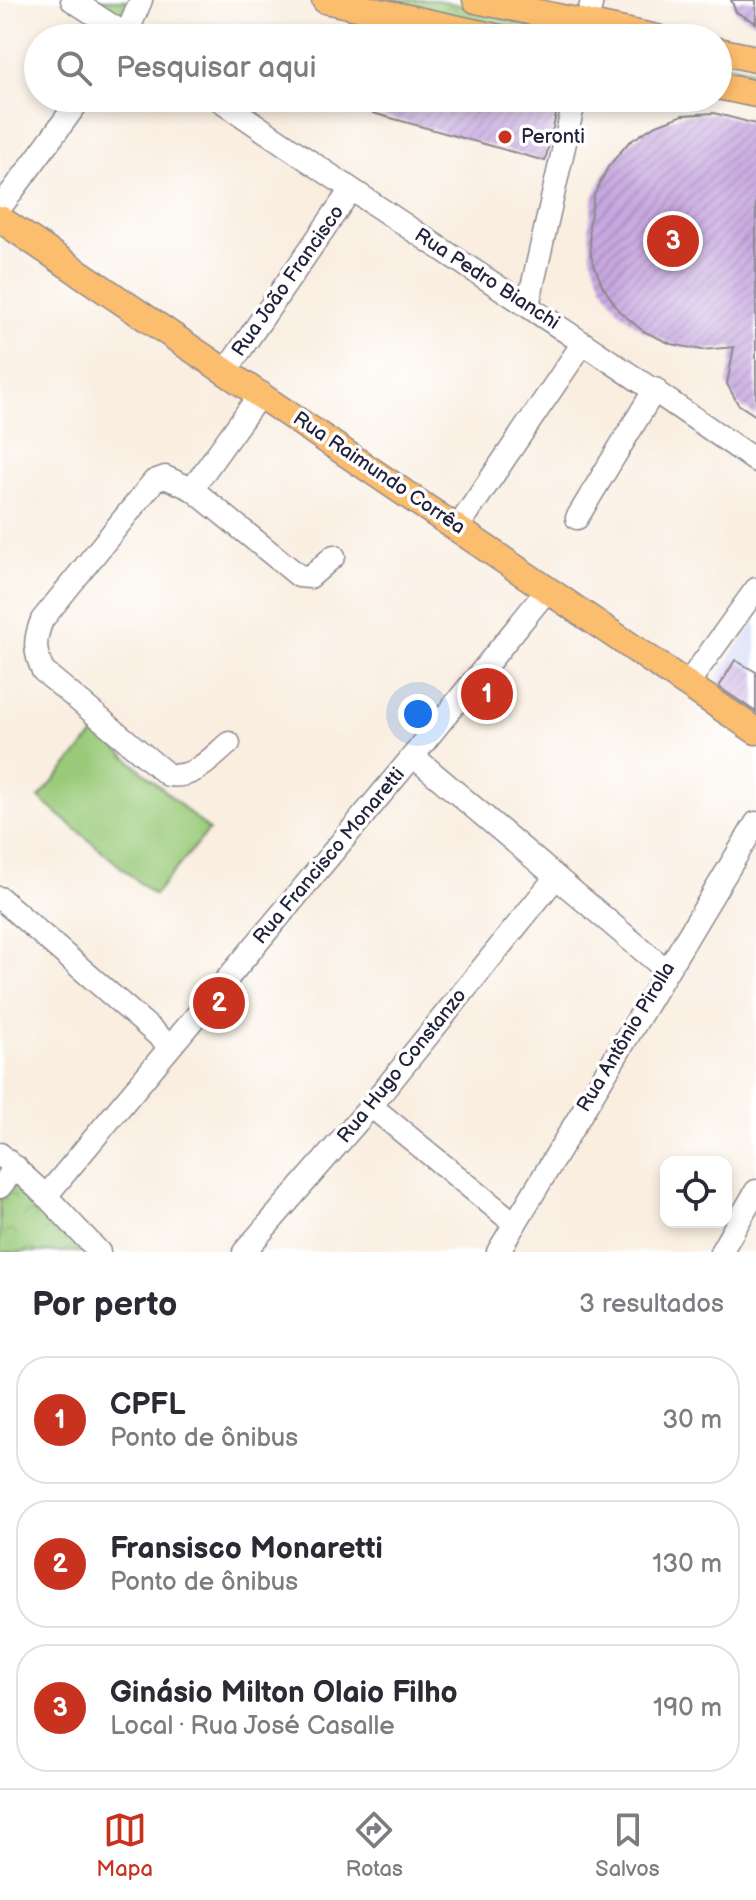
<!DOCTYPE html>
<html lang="pt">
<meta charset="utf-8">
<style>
body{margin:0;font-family:"Balsamiq Sans",sans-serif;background:#f2f2f3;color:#2b2b33}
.controls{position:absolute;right:24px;bottom:24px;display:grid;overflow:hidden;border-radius:16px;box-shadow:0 4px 12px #0003}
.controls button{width:72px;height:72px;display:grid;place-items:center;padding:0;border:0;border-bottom:2px solid #e1e1e2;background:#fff;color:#2b2b33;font:40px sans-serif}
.you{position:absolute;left:418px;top:714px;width:28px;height:28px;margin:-20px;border:6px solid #fff;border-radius:50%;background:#1a73e8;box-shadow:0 0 0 12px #1a73e833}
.badge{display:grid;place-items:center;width:52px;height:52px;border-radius:50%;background:#c8321e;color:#fff;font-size:26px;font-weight:700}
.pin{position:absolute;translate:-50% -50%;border:4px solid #fff;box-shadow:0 2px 8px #0006}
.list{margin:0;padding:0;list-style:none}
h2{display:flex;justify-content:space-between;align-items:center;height:104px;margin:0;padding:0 32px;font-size:34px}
h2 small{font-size:26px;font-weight:400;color:#7c7c81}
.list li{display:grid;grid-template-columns:52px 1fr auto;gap:24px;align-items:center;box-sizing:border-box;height:128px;margin:0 16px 16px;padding:0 16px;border:2px solid #e1e1e2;border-radius:32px}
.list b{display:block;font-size:30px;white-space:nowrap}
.list p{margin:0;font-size:26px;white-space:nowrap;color:#7c7c81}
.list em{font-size:26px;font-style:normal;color:#7c7c81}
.icon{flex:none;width:44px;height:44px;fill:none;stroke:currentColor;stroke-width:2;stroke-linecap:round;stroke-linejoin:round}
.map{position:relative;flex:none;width:756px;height:1252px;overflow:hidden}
.search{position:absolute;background:#fff;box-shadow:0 4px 12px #0003;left:24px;right:24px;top:24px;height:88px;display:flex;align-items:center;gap:20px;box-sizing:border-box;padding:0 28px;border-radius:44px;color:#7c7c81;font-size:30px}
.sheet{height:536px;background:#fff}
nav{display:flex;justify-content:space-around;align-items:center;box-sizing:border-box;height:112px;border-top:2px solid #e1e1e2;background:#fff;font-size:22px;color:#7c7c81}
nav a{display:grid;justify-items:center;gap:4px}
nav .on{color:#c8321e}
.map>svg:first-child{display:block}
.built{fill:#d3d9f9}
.park{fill:url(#park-crowns);stroke:#5e765a;stroke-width:2}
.pitch{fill:#9aca79;stroke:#5e765a;stroke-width:2}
.building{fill:url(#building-hatch)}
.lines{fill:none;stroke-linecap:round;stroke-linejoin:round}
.minor-casing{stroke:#8e888e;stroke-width:25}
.major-casing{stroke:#8e888e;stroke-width:29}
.minor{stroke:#fff;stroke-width:22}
.major{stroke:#fbbd6e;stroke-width:26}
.poi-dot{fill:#c8321e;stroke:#fff;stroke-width:3}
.labels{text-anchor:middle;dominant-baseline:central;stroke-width:7;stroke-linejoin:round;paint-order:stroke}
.poi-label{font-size:20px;fill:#22223b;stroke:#fff;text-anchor:start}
.street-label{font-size:20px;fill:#22223b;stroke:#fff}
</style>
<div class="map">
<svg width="756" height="1252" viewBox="0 0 756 1252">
<defs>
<pattern id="park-crowns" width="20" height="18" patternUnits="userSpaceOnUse" patternTransform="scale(2)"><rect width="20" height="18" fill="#9aca79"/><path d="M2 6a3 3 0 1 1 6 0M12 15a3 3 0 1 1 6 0" fill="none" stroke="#84ad6a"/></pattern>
<pattern id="building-hatch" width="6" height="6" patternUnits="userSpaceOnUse" patternTransform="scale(2)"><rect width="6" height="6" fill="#c6a7df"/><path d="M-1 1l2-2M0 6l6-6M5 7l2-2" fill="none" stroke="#aa8fc0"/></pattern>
</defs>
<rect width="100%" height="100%" fill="#fff"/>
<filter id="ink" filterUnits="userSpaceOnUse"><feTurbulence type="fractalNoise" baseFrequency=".0125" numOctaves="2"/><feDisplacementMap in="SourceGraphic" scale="16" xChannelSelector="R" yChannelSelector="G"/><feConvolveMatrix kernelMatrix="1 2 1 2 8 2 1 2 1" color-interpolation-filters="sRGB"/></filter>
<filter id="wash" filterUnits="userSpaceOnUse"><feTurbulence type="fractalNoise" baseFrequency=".006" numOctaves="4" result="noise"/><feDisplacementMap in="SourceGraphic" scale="32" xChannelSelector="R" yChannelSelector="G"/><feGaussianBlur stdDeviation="1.8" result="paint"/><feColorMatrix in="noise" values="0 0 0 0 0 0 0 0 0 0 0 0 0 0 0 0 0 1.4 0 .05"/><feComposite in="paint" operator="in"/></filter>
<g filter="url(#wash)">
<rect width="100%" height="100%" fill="#f9eee0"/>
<path class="built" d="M756 620V709L714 682Z"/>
<g class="park">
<path d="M85 0H128L117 17Z"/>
<path d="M382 0H437L608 38H555Z"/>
<path d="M718 63 756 71V82L718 74Z"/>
<path d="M13 1184 23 1186 85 1252H0V1195Z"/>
</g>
<path class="pitch" d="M97 731 209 830 154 895 39 798Z"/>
<g id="blocks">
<g class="building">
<path d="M731 0H756V23L736 12Z"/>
<path d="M379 98H560L545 161 373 113Z"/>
<path d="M714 113 756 124V416L738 404 727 384 734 347 702 350 671 344 643 331 619 311 602 285 591 256 589 225 594 195 608 167 628 143 654 126 683 115Z"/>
<path d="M735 660 756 672V712L719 687Z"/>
</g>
</g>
</g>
<g filter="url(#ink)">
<use href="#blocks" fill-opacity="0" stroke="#8e888e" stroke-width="2"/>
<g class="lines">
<g class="minor-casing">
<g id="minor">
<path d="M72 0 131 38"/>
<path d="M587 23 592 0"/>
<path d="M125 38 141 0"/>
<path d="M217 98C395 222 579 336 756 461"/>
<path d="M0 208 81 98"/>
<path d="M528 305 575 98"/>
<path d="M226 371 350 191"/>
<path d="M192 489 261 393"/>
<path d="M577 518 655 389"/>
<path d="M458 527 583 343"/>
<path d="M688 683 756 589"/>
<path d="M229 743C210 759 194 779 168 775L43 671C34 651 34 640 42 620L154 481 165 477 192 489 299 576 310 577 334 556"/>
<path d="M413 756 666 970"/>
<path d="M0 898 169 1045"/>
<path d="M371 1106 515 1224"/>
<path d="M0 1154 46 1196 99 1252"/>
<path d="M0 1187 16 1167"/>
<path d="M46 1196 413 756 548 589"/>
<path d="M244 1252 371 1106 556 877"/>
<path d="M498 1252 756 823"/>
<path d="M721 1252 756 1191"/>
</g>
</g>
<g class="major-casing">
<g id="major">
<path d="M325 0 500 38"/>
<path d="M476 0 657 38"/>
<path d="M718 51 756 59"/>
<path d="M718 86 756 94"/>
<path d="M0 219 756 731"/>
</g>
</g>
<use href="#minor" class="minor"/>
<use href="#major" class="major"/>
</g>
</g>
<circle class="poi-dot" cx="505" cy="137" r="8"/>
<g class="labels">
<g class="poi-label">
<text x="521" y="137">Peronti</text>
</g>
<g class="street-label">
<text transform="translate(487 279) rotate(33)">Rua Pedro Bianchi</text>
<text transform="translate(288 281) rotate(-55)">Rua João Francisco</text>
<text transform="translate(379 473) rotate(34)">Rua Raimundo Corrêa</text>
<text transform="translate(329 856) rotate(-50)">Rua Francisco Monaretti</text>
<text transform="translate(626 1037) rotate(-59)">Rua Antônio Pirolla</text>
<text transform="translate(402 1066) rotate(-51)">Rua Hugo Constanzo</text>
</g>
</g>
</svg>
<div class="controls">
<button><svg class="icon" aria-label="locate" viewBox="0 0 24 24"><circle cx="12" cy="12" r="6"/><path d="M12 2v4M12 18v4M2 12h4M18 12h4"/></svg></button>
</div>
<div class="you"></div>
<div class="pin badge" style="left:487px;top:694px">1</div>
<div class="pin badge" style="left:219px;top:1003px">2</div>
<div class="pin badge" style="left:673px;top:241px">3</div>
<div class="search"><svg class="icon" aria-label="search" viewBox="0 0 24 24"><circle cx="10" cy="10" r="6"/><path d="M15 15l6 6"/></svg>Pesquisar aqui</div>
</div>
<section class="sheet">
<h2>Por perto<small>3 resultados</small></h2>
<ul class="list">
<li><span class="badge">1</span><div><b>CPFL</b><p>Ponto de ônibus</p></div><em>30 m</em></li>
<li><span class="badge">2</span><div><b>Fransisco Monaretti</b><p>Ponto de ônibus</p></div><em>130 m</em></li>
<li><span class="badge">3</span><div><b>Ginásio Milton Olaio Filho</b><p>Local · Rua José Casalle</p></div><em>190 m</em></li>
</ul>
</section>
<nav>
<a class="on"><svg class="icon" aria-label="map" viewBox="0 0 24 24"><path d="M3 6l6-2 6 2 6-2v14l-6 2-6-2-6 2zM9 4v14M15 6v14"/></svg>Mapa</a>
<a><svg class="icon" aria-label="directions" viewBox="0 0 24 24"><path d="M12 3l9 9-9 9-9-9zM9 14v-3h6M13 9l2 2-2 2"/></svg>Rotas</a>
<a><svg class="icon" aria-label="saved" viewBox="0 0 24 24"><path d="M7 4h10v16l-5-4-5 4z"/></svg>Salvos</a>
</nav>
